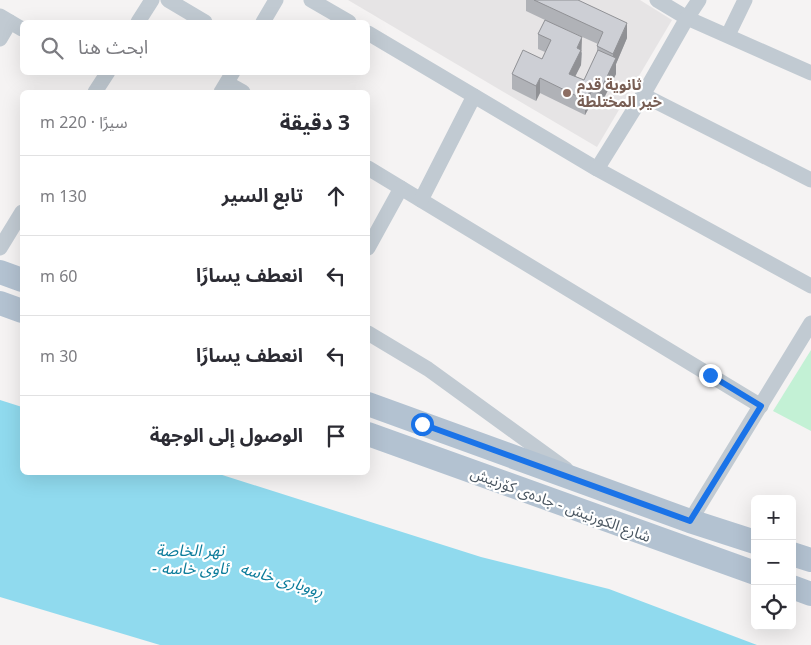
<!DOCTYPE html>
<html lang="ar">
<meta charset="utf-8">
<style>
body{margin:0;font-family:"Noto Sans","Noto Sans Arabic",sans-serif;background:#f7f7f7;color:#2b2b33;direction:rtl}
.controls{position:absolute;right:15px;bottom:15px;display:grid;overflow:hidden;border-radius:8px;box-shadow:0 5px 20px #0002}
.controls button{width:45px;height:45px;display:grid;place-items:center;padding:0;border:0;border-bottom:1px solid #e1e1e2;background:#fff;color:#2b2b33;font:25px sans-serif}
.stop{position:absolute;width:15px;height:15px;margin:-11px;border:4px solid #1a73e8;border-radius:50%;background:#fff}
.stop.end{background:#1a73e8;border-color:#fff;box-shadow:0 1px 5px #0008}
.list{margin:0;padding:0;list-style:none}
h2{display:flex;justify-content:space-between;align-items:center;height:65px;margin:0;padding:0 20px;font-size:21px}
h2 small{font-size:16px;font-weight:400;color:#7c7c81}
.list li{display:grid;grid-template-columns:32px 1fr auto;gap:15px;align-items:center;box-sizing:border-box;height:80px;padding:0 20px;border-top:1px solid #e1e1e2}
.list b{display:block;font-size:19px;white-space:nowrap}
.list em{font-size:16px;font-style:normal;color:#7c7c81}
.icon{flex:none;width:28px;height:28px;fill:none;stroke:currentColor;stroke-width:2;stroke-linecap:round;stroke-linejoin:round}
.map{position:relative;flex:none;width:811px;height:645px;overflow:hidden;direction:ltr}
.search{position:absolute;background:#fff;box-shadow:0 5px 20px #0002;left:20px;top:20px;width:350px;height:55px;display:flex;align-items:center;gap:12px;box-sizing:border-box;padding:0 18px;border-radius:8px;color:#7c7c81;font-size:19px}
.panel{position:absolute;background:#fff;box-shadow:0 5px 20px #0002;left:20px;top:90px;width:350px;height:385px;border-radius:8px;direction:rtl}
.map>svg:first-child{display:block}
.education{fill:#e6e4e5}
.green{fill:#c3f1d5}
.water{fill:#90daee}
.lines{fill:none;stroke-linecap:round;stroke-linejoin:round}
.street{stroke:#c1cad2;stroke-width:15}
.primary{stroke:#b3c2d1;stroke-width:24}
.wall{fill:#b0b2b7;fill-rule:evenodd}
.shaded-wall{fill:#909195}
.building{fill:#cdcfd5;stroke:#909195}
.route{stroke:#1a73e8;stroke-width:6}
.education-dot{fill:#8d6e63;stroke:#fff;stroke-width:2}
.labels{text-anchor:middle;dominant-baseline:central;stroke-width:4.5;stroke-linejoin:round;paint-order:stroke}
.education-label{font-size:15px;font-weight:bold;fill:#785e54;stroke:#fff;text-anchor:start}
.street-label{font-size:15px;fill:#4a5661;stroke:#fff}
.water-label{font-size:16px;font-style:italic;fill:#0c7c9b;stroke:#fff}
</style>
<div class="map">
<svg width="811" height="645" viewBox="0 0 811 645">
<rect width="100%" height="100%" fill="#f5f3f3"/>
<path class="education" d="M348 0H640L672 20 597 147Z"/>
<path class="green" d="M811 350V431L773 411Z"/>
<path class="water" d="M0 400 22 407V472L216 473 481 557 609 589 757 645H160L0 597Z"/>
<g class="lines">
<g class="street">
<path d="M168 0 205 22"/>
<path d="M311 0 349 22"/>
<path d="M657 0 687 18 811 73"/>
<path d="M0 16 22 29"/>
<path d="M138 22 152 0"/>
<path d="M263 22 276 0"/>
<path d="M368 33 597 169 811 286"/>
<path d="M728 35 745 0"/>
<path d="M0 39 10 22"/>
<path d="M227 83 243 92"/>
<path d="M95 92 108 72"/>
<path d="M221 92 233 72"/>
<path d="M643 95 811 180"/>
<path d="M368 168 761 406"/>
<path d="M597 169 643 95 687 18 699 0"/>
<path d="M421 200 474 96"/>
<path d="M0 248 22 212"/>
<path d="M368 248 401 188"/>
<path d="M368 333 428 369 566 469"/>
<path d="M690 521 811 323"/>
</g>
<g class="primary">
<path d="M0 272 22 280"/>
<path d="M0 303 22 311"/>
<path d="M368 404 690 521 755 542"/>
<path d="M368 434 755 573"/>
<path d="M792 554 811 560"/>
<path d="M792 587 811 594"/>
</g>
</g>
<path class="wall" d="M526 0H578L627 38 616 64V74L599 108 591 104 585 115 540 93 536 101 512 89V74L542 59 545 52 538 49V34L545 20 526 11ZM560 27 598 44 597 46V54L584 80 575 76 581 65 582 53Z"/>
<g class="shaded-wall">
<path d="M627 23V38L616 64V74L599 108V93L613 63V54Z"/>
<path d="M582 37 581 65 569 89V74L577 48Z"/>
<path d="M540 78V93L536 101V86Z"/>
<path d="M591 89V104L585 115V100Z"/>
</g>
<g class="building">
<path d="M534 0H578L627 23 613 54 597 46 603 32Z"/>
<path d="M545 20 582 37 577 48 581 50 569 74 584 80 598 50 616 58 599 93 591 89 585 100 540 78 536 86 512 74 523 50 542 59 551 40 538 34Z"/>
</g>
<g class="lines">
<path class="route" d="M422 424 690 521 761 406 710 375"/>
</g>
<circle class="education-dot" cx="567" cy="93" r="5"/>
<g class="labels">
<g class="education-label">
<text x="577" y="84">ثانوية قدم<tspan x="577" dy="17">خير المختلطة</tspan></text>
</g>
<g class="street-label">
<text transform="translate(561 504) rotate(20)">شارع الكورنيش - جادەی کۆرنیش</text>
</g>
<g class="water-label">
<text x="190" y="550">نهر الخاصة<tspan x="190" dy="18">- ئاوی خاسە</tspan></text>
<text transform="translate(282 579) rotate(16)">ڕووباری خاسە</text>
</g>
</g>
</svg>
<div class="controls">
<button>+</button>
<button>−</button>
<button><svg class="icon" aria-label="locate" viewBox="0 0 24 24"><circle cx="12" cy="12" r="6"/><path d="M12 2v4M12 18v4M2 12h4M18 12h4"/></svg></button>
</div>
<div class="stop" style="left:422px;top:424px"></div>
<div class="stop end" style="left:710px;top:375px"></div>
<div class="search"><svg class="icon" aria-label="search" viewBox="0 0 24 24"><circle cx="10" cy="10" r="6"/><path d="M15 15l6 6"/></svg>ابحث هنا</div>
<section class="panel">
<h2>3 دقيقة<small>سيرًا · 220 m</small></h2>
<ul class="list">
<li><svg class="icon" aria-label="ahead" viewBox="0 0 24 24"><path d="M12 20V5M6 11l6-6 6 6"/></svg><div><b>تابع السير</b></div><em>130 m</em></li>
<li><svg class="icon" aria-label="left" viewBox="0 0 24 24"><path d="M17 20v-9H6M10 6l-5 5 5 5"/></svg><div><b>انعطف يسارًا</b></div><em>60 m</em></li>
<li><svg class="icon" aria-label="left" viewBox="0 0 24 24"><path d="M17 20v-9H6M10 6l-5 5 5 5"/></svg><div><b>انعطف يسارًا</b></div><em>30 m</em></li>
<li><svg class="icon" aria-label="arrive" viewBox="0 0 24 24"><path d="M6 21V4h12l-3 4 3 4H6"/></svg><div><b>الوصول إلى الوجهة</b></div></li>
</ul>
</section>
</div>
